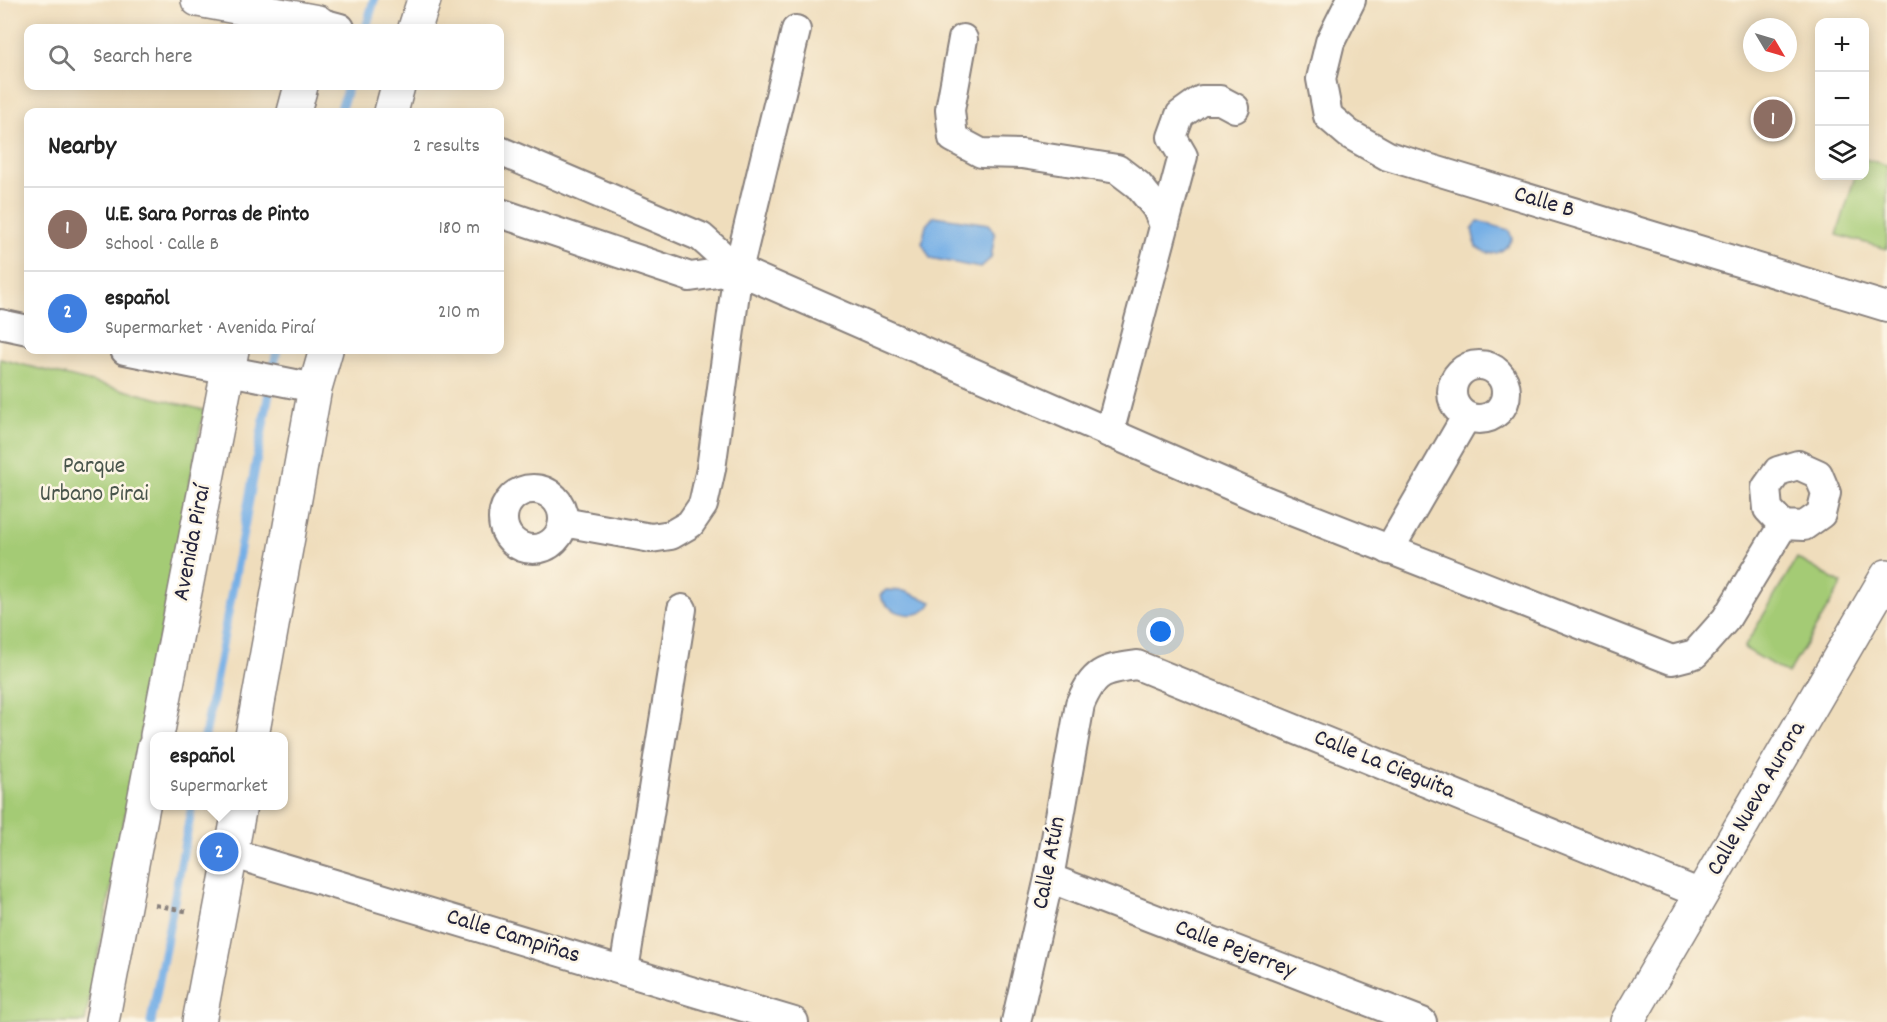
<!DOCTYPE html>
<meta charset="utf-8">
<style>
body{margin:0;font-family:Dekko,sans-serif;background:#f2f2f2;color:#222}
.controls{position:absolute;right:18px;top:18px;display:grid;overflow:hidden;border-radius:12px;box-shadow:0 3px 15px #0003}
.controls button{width:54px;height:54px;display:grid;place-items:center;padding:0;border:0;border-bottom:2px solid #e0e0e0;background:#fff;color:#222;font:30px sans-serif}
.compass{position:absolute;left:1743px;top:18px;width:54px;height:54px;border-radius:50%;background:#fff;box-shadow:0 3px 15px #0003;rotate:128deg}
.you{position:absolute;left:1161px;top:632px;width:21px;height:21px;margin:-15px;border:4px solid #fff;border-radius:50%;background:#1a73e8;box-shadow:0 0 0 9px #1a73e833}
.badge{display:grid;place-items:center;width:39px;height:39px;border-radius:50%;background:#1f6fb2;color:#fff;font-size:20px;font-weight:700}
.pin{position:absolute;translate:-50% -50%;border:3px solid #fff;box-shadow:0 2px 6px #0006}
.popup{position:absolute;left:150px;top:732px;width:138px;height:78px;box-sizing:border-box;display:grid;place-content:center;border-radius:12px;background:#fff;filter:drop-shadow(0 2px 4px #0005);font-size:20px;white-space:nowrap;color:#767676}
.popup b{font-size:22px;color:#222}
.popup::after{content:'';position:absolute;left:50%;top:100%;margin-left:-12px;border:12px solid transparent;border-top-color:#fff}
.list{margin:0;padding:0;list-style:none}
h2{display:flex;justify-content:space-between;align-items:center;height:78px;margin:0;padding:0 24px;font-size:26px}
h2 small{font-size:20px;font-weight:400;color:#767676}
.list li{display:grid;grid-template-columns:39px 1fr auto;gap:18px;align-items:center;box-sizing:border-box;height:84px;padding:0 24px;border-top:2px solid #e0e0e0}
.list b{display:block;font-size:22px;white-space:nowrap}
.list p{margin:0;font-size:20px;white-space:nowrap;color:#767676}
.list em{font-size:20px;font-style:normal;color:#767676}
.icon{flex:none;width:33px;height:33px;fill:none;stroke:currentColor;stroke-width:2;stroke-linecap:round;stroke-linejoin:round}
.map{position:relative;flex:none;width:1887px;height:1022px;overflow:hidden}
.search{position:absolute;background:#fff;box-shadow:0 3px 15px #0003;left:24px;top:24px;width:480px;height:66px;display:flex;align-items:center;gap:15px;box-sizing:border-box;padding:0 21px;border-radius:12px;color:#767676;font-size:22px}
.panel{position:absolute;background:#fff;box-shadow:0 3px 15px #0003;left:24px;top:108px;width:480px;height:246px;border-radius:12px}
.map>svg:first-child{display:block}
.green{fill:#a4cb75;stroke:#637658;stroke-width:1.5}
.water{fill:#75afe6;stroke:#4c6890;stroke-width:1.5}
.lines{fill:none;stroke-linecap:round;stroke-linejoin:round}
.stream{stroke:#75afe6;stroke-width:9}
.street-casing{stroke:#88807c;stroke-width:32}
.secondary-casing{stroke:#88807c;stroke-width:36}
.path{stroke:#88807c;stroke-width:4;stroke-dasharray:4.5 4.5;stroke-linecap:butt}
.street{stroke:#fff;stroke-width:28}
.secondary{stroke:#fff;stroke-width:33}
.labels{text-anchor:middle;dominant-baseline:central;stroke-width:5;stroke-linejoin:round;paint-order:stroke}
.street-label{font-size:24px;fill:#22223b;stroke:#fcf5e5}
.park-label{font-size:24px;fill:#49554c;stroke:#fcf5e5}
</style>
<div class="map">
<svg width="1887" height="1022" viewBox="0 0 1887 1022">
<rect width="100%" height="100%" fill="#fcf5e5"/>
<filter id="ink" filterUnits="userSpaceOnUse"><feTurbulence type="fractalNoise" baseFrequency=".0167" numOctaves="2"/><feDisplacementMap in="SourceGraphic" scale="12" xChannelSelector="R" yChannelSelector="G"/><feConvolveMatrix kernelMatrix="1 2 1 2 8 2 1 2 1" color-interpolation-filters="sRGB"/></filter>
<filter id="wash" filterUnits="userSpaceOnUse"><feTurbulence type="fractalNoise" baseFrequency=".008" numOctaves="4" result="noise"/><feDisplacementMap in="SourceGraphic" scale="24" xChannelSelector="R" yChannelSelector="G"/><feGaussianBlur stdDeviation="1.35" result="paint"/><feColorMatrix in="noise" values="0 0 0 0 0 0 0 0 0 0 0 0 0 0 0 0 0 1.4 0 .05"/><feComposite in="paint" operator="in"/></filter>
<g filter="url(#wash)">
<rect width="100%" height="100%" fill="#efddbc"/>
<g class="green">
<path d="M1865 159 1887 165V249L1837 235 1855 176H1864Z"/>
<path d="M0 359 204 410 85 1022H0Z"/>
<path d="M1797 558 1842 584 1788 674 1744 648Z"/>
</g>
<g class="water">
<path d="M934 216 989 224 995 234 991 258 980 268 930 258 922 243 926 225Z"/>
<path d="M1478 221 1509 230 1512 239C1502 255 1492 258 1476 247L1472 229Z"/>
<path d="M886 590 904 591 932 602C922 623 887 615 880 595Z"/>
</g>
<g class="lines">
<g class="stream">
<path d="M366 28 374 0"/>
<path d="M340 112 348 86"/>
<path d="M205 736 277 350"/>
<path d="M151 1022 192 806"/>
</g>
</g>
</g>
<g filter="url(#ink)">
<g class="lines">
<g class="street-casing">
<g id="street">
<path d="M1351 0 1330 42 1321 79 1328 116 1349 134 1388 156 1887 307"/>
<path d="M318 22 340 28"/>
<path d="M963 39 950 110 953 138 981 153 1022 154 1117 169 1138 185 1156 207 1164 225"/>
<path d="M500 151 701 237 738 270 1266 501 1672 660 1695 654 1726 619 1783 525"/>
<path d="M500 213 690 277 738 270"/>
<path d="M0 324 28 330"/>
<path d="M125 350 315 388"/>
<circle cx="1479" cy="392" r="27"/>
<path d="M1109 433 1183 156 1172 137 1180 115 1201 100H1220L1235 108"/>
<path d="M1798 465 1818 474 1826 493 1821 514 1804 526 1783 525 1768 509 1766 488 1778 471Z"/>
<circle cx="533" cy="519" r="30"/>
<path d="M563 522 651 538 671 535 690 524 703 505 711 469 738 270 796 30"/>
<path d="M1389 550 1466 417"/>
<path d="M231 853 794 1022"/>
<path d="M1049 878 1422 1022"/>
<path d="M624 970 682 609"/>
<path d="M1016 1022 1049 878 1080 704C1095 670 1103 670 1137 665L1701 894"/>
</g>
</g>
<g class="secondary-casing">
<g id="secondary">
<path d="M198 0 318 22"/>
<path d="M415 28 424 0"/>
<path d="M294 112 301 86"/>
<path d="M391 112 398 86"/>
<path d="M157 736 232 350"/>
<path d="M252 736 315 388 326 350"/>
<path d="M102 1022 154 748"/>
<path d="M199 1022 240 806"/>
<path d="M1627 1022 1887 576"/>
</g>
</g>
<path class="path" d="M155 905 189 912"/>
<use href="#street" class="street"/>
<use href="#secondary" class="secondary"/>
</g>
</g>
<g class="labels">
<g class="street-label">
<text transform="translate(1544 203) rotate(17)">Calle B</text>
<text transform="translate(193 543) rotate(-79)">Avenida Piraí</text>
<text transform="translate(1384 765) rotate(22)">Calle La Cieguita</text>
<text transform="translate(1757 799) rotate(-60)">Calle Nueva Aurora</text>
<text transform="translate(1050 863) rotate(-79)">Calle Atún</text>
<text transform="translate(513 937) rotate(17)">Calle Campiñas</text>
<text transform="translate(1235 950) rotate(21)">Calle Pejerrey</text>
</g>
<g class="park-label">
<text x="94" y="467">Parque<tspan x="94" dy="28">Urbano Pirai</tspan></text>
</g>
</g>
</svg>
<div class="controls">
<button>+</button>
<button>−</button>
<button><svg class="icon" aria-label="layers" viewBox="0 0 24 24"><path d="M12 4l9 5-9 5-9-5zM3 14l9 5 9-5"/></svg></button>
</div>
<svg class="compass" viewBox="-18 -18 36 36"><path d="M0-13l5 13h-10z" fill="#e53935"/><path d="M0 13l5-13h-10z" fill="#767676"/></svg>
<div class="you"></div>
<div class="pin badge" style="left:1773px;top:119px;background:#8d6e63">1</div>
<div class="pin badge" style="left:219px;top:852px;background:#3f7fe0">2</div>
<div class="popup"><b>español</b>Supermarket</div>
<div class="search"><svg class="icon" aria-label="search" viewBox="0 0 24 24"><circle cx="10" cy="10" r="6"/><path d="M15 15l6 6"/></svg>Search here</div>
<section class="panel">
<h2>Nearby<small>2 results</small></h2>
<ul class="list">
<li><span class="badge" style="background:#8d6e63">1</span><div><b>U.E. Sara Porras de Pinto</b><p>School · Calle B</p></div><em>180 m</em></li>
<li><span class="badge" style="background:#3f7fe0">2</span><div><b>español</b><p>Supermarket · Avenida Piraí</p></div><em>210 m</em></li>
</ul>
</section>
</div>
